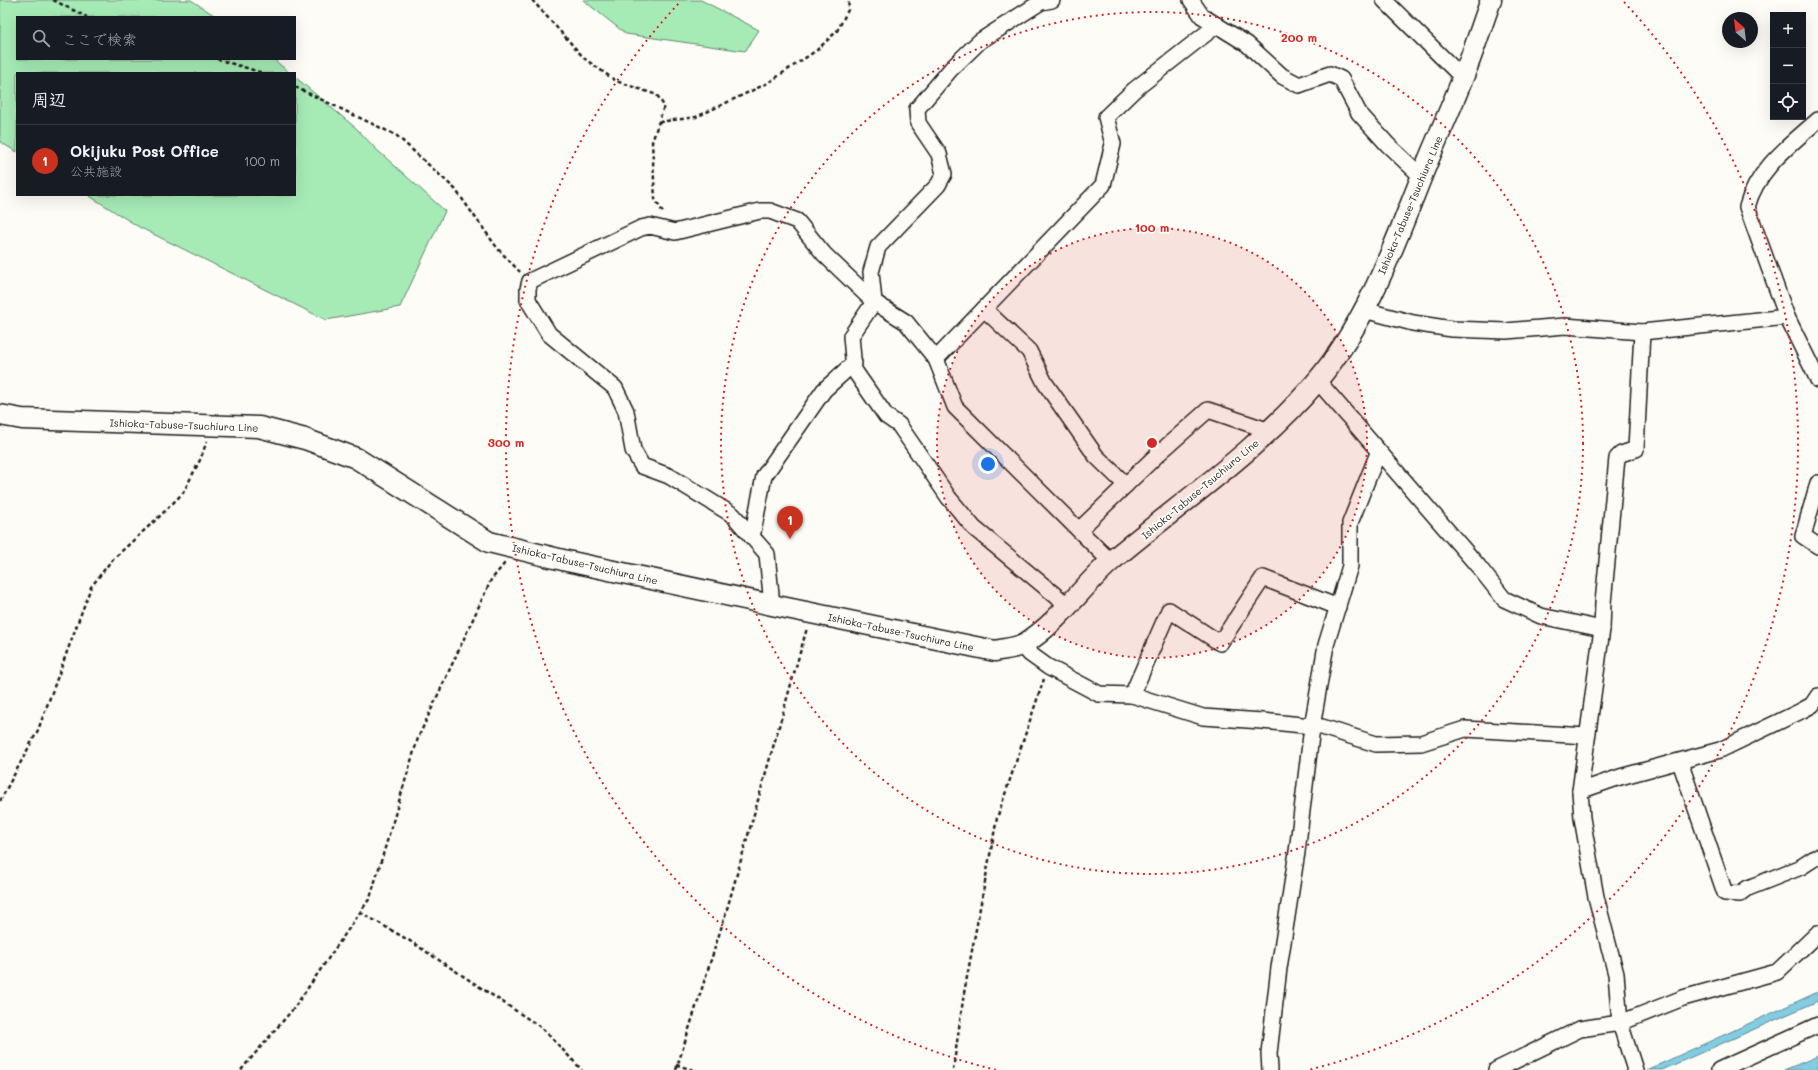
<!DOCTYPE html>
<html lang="ja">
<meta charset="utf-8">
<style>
body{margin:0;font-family:Mali,"Klee One",sans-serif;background:#20242c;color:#f1f3f6}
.controls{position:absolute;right:12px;top:12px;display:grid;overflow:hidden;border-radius:0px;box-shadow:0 4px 16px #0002}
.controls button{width:36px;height:36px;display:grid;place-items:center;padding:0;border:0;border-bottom:1px solid #363941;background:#171b24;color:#f1f3f6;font:20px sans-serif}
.compass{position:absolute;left:1722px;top:12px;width:36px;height:36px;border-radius:50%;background:#171b24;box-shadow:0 4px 16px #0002;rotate:332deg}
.you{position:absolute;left:988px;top:464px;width:14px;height:14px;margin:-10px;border:3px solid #fff;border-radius:50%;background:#1a73e8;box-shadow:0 0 0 6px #1a73e833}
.badge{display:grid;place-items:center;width:26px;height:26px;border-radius:50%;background:#c8321e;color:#fff;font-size:13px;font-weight:700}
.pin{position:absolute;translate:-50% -33px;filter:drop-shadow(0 1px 2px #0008)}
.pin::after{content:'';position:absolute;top:21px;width:14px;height:12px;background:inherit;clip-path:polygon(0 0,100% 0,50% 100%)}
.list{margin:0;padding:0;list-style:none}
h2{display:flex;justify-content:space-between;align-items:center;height:52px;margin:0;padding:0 16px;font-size:17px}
h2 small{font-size:13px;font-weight:400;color:#9ea1a6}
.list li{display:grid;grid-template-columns:26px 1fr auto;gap:12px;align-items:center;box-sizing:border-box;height:72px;padding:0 16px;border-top:1px solid #363941}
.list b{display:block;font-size:15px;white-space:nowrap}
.list p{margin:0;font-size:13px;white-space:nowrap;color:#9ea1a6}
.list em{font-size:13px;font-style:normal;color:#9ea1a6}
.icon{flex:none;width:22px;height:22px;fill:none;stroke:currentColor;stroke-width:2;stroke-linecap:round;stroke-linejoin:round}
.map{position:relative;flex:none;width:1818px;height:1070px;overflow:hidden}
.search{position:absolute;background:#171b24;box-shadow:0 4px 16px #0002;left:16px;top:16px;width:280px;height:44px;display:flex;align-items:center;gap:10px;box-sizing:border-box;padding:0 14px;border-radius:0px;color:#9ea1a6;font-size:15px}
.panel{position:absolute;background:#171b24;box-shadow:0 4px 16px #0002;left:16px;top:72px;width:280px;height:124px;border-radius:0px}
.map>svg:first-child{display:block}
.green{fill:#a6ebb6;stroke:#618469}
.water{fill:#83cde3;stroke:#5a8693}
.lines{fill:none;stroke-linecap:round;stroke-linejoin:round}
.minor-casing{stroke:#1c1c1c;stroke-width:18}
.major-casing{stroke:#1c1c1c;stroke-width:23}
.path{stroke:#1c1c1c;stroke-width:2.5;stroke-dasharray:4 3;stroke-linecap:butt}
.minor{stroke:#fdfcf7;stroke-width:15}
.major{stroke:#fdfcf7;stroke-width:20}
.ring{fill:none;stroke:#d62828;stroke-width:2;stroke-dasharray:2 4}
.labels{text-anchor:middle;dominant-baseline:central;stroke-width:3.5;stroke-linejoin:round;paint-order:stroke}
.street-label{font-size:10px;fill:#1c1c1c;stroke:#fdfcf7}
.centre{fill:#d62828;stroke:#fdfcf7;stroke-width:2}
.ring-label{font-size:12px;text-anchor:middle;font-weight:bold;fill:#d62828;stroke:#fdfcf7;stroke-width:3.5;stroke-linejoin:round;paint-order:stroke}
</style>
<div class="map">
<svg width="1818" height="1070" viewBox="0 0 1818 1070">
<rect width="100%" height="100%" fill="#fdfcf7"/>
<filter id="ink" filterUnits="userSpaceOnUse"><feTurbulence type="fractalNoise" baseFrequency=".025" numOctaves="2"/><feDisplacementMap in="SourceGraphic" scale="8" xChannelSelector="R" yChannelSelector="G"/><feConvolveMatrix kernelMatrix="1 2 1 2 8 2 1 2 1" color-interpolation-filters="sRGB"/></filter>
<g filter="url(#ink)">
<g class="green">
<path d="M0 0H191L217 17H17V59H273L290 73H17V152L0 142Z"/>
<path d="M583 0H701L759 30 745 51 626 34Z"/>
<path d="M295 77 357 129 376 149 445 211 400 307 326 320 139 227 88 195H295Z"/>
</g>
<g class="water">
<path d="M1818 992V1001L1662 1070H1647Z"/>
<path d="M1818 1056V1070H1784Z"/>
</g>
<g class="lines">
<g class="minor-casing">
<g id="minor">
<path d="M1052 0 1041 2 980 41 951 69 917 109 918 123 939 154 944 174 938 185 878 247 871 272 874 302 851 336 854 370 886 416 899 425 949 498 974 528 1067 605"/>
<path d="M1191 0 1202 16 1247 44 1282 76 1299 85 1330 74 1341 79 1359 113 1388 145 1421 176"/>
<path d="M1384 0 1463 78"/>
<path d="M984 309 1029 351 1045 383 1096 456 1126 485"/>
<path d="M1364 310 1413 323 1452 329 1506 331 1565 326 1642 332 1787 317 1747 207C1757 169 1790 145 1818 120"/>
<path d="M1787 317 1818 380"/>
<path d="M936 359 1103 185 1113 144 1106 117 1134 90 1217 25"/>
<path d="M1317 380 1478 566 1504 599 1541 616 1602 629"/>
<path d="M1818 483 1803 536 1818 546"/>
<path d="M1079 530 1158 454 1208 410 1270 431"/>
<path d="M752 537 764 476 824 390 854 363"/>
<path d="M772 605 767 554 733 515 669 476 642 466 633 450 626 411 615 388 549 334 528 300V289L530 281 641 228 650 226 675 232 760 211H770L797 221 824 254 874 302 906 322 936 359 955 407 1111 562"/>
<path d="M1022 645 1030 654 1048 667 1099 694 1132 695 1203 717 1262 721 1322 727 1376 744 1421 743 1465 729 1587 736"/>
<path d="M1132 695 1169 610 1220 643 1263 578 1338 607"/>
<path d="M1680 762 1725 893 1740 894 1748 888 1801 867 1818 856"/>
<path d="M1580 791 1620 777 1720 750 1801 711 1812 705 1818 696"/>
<path d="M1270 1070 1269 1053 1279 968 1297 852 1312 727 1326 645 1350 566V523L1378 453"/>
<path d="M1496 1070 1580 1029 1620 1023 1683 998 1777 972 1818 933"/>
<path d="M1635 1070 1620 1023 1616 974 1596 897 1582 818 1580 791 1602 629 1603 603 1617 458 1621 454 1636 449 1642 332"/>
<path d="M1719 1070 1818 1025"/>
</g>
</g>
<g class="major-casing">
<path id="major" d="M0 415 22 419 259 427 305 439 356 458 489 542 567 561 772 605 995 651C1004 649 1016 648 1024 644 1058 623 1081 588 1110 562 1180 503 1258 451 1317 381 1367 322 1393 248 1421 178 1434 145 1449 113 1462 80 1473 54 1481 27 1491 0"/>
</g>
<g class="path">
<path d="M53 0 87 17"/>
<path d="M532 0 585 59 616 81 657 95 664 106 652 142 655 199 664 214"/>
<path d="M217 59 263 73"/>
<path d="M295 87 396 135 455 189 498 249 520 272"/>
<path d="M659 122 696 117 768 83 817 50 837 31 848 10 849 0"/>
<path d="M0 801 38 730 91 587 111 561 161 515 183 493 200 460 207 441"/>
<path d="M360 912 410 941 542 1028 582 1070"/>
<path d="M676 1065 694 1070"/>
<path d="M241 1070 294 1008 370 898 418 738 491 580 505 563"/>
<path d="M676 1070 725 916 807 628"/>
<path d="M953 1070 964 993 997 818 1044 679"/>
</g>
<use href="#minor" class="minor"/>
<use href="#major" class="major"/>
</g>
</g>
<circle cx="1152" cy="443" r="215" fill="#d62828" fill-opacity=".12"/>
<g class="ring">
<circle cx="1152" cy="443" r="215"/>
<circle cx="1152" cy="443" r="431"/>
<path d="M996 1070A646 646 0 0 1 680 2M1624 2A646 646 0 0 1 1308 1070"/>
</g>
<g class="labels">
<g class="street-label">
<text transform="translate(1410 205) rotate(-67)">Ishioka-Tabuse-Tsuchiura Line</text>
<text transform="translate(184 425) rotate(2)">Ishioka-Tabuse-Tsuchiura Line</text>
<text transform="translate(1200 489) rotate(-40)">Ishioka-Tabuse-Tsuchiura Line</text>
<text transform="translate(585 564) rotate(13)">Ishioka-Tabuse-Tsuchiura Line</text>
<text transform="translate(901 632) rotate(12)">Ishioka-Tabuse-Tsuchiura Line</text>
</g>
</g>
<circle cx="1152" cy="443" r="6" class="centre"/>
<g class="ring-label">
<text x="1299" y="42">200 m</text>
<text x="1152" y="232">100 m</text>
<text x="506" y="447">300 m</text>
</g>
</svg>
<div class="controls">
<button>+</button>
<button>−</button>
<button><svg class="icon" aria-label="locate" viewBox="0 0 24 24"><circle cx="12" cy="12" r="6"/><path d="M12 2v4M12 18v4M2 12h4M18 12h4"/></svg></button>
</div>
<svg class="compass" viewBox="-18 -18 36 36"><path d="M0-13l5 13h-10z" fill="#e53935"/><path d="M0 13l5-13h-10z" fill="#9ea1a6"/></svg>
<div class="you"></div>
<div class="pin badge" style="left:790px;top:539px">1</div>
<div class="search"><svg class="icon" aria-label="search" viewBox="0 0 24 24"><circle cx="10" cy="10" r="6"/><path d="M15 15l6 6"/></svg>ここで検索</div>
<section class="panel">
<h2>周辺<small></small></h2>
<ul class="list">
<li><span class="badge">1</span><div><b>Okijuku Post Office</b><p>公共施設</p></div><em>100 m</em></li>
</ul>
</section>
</div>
